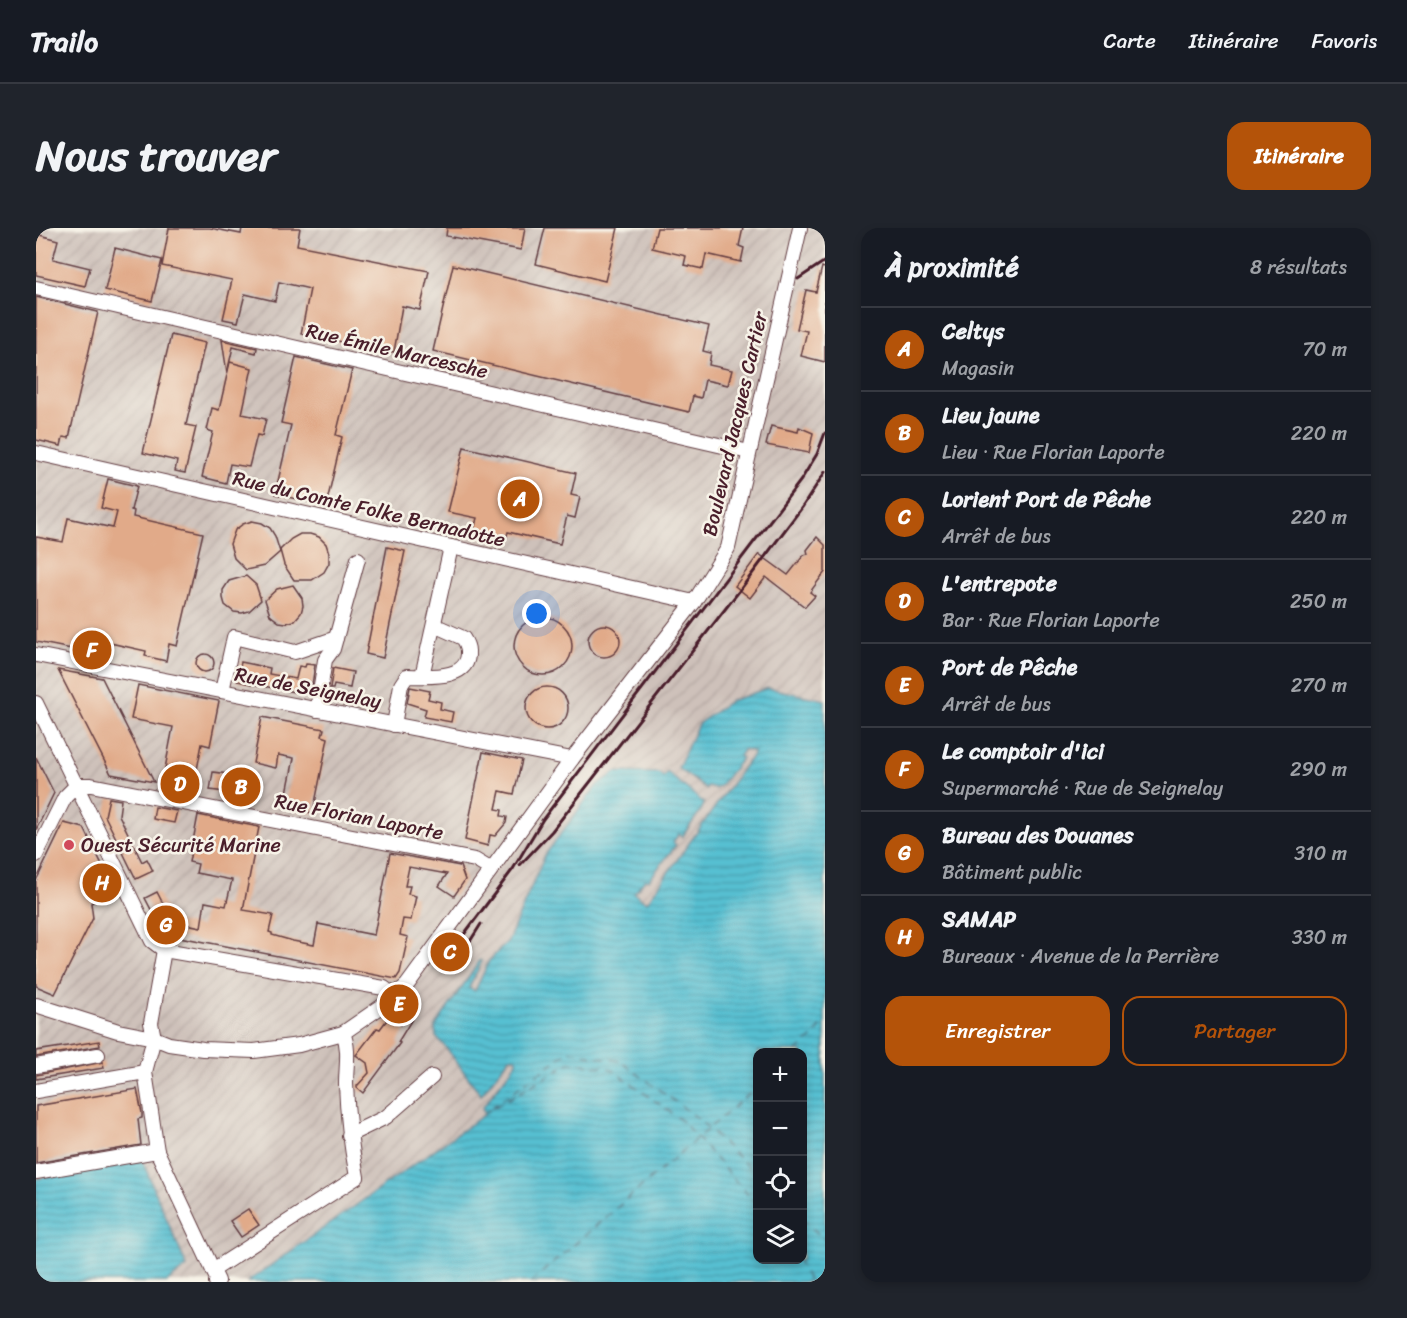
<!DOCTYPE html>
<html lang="fr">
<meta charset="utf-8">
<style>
body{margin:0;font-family:Sriracha,sans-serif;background:#20242c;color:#f1f3f6}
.controls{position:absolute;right:18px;bottom:18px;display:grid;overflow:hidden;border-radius:12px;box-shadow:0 3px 9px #0003}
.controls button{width:54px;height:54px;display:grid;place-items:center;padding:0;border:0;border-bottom:2px solid #363941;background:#171b24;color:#f1f3f6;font:30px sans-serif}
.you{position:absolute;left:501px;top:386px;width:21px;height:21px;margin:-15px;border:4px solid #fff;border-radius:50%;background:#1a73e8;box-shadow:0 0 0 9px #1a73e833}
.badge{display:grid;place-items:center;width:39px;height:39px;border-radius:50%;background:#b45309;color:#fff;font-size:20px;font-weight:700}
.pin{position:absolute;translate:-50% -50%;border:3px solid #fff;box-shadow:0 2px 6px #0006}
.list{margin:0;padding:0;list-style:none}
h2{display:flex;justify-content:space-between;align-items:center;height:78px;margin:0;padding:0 24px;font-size:26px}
h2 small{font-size:20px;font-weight:400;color:#9ea1a6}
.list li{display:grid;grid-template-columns:39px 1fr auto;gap:18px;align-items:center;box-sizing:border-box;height:84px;padding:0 24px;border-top:2px solid #363941}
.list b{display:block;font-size:22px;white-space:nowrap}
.list p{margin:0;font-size:20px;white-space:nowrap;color:#9ea1a6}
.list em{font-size:20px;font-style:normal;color:#9ea1a6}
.actions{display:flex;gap:12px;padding:18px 24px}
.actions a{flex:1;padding:14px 0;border:2px solid #b45309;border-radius:18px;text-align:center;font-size:21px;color:#b45309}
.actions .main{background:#b45309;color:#fff}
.icon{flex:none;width:33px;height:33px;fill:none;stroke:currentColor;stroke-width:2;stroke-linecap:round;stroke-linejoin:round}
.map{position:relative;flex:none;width:789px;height:1054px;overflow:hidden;border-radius:18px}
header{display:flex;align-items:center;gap:36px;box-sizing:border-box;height:84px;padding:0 30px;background:#171b24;border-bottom:2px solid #363941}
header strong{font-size:28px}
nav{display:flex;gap:33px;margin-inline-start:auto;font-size:21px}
.intro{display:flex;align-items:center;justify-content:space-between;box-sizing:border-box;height:144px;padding:0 36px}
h1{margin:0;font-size:42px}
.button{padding:15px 27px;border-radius:18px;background:#b45309;color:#fff;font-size:21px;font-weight:700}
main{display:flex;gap:36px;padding:0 36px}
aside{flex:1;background:#171b24;border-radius:18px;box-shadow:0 3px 9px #0003}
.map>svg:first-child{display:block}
.industrial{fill:url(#industrial-furrows);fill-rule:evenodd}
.water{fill:url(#water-rules);stroke:#50707e;stroke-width:1.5;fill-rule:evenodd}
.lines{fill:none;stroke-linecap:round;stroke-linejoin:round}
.ferry{stroke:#4e5765;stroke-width:1.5;stroke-dasharray:8 6;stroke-linecap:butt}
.building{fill:#e1aa89}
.minor-casing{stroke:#623c41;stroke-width:16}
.minor{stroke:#fff;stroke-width:14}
.rail{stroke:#4a1f2b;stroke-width:3}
.poi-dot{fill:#d1495b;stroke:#f7f3e8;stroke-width:2}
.labels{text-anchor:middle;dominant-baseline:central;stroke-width:5;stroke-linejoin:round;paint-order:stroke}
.street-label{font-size:20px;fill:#4a1f2b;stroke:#f7f3e8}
.poi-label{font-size:20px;fill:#4a1f2b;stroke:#f7f3e8;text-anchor:start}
</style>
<header>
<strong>Trailo</strong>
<nav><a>Carte</a><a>Itinéraire</a><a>Favoris</a></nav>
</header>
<div class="intro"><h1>Nous trouver</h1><a class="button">Itinéraire</a></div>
<main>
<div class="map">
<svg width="789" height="1054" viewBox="0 0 789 1054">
<defs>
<pattern id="industrial-furrows" width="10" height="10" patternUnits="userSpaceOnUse" patternTransform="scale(1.5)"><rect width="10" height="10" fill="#cec1ba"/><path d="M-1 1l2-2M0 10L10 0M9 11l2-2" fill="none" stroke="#b2a5a0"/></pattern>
<pattern id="water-rules" width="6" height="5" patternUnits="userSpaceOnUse" patternTransform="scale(1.5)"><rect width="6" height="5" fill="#56c0d2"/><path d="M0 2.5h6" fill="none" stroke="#499bab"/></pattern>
</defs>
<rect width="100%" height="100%" fill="#f7f3e8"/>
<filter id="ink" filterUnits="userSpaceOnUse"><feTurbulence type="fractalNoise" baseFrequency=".0167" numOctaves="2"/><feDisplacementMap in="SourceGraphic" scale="12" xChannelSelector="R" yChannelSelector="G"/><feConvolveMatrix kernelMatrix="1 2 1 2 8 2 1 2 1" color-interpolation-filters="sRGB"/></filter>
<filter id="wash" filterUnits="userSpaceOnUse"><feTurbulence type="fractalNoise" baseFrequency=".008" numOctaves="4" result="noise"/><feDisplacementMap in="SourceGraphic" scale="24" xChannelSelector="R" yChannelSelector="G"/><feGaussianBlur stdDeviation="1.35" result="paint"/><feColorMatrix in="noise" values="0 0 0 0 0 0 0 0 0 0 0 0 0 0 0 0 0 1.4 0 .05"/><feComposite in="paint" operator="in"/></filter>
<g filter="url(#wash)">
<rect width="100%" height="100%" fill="#eae1bf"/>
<path class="industrial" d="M0 0H789V472L732 460 642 540 670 561 705 530 703 528 708 521 718 524 713 533 710 534 611 675 509 627 472 713 453 733 439 763 433 761 446 734 400 809 411 821 445 867 474 829H478L481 831V834L449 886 211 1054H131L151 1039 106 932 0 951ZM628 549 668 575 666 581 647 608 643 606 636 614 640 617 612 652 610 650Z"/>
<g class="water">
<path d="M732 460 789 472V1054H211L449 886 446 880 481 834V831L478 829H474L445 867 411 821 400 809 399 799 444 732 446 733 433 760 439 763 453 733 472 713 509 627 561 557 580 544 623 545 627 549 631 544 668 575 666 581 646 609 643 606 637 614 640 617 613 652 609 651 598 665 611 674 711 534 713 533 718 524 708 521 703 528 706 530 685 557 679 561 672 558 670 561 642 540 662 496 694 473ZM766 824V1032H722V824Z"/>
<path d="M106 932 151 1039 131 1054H0V951Z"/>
</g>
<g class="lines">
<g class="ferry">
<path d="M760 824 776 810 789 794"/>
<path d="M455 880 533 823 584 833 659 888 722 948"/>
<path d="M447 886 535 834 576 841 646 893 722 978"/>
<path d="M766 991 789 1012"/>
<path d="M762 1032 773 1054"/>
<path d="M495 1054 722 858"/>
</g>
</g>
<g id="blocks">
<g class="building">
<path d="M133 0H174L205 6 206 0H264L261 17 393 43 384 82 366 78 358 124 265 106 274 61 243 54 239 73 209 66 202 94 187 91 196 52 126 38Z"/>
<path d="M411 0H489L485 22 410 8Z"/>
<path d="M509 0H582L569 53 500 36Z"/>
<path d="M621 0H707L703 18 708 20 705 34 670 26 667 41 648 37 650 28 616 20Z"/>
<path d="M0 6 22 12 17 31 54 40 49 58 0 47Z"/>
<path d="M79 20 126 32 116 73 69 62Z"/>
<path d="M417 37 673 98 667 123 675 125 673 137 696 142 692 157 669 152 665 170 657 168 653 184 397 123Z"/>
<path d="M786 39 789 40V134L765 128 771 103 761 101 770 62 780 64Z"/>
<path d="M0 69 62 84 33 210 27 209 25 218 0 212Z"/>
<path d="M135 107 169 115 150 197 160 199 149 245 139 243 141 233 107 225Z"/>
<path d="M186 112 221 120 220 125 197 119 191 145Z"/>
<path d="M260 129 316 142 300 207 306 209 290 278 239 266 255 197 245 195Z"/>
<path d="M194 134 216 140 206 186 230 191 226 208 221 207 213 239 194 236 190 255 166 249 177 204 171 202 176 180 183 182Z"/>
<path d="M735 198 762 204 763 199 777 205 773 225 730 217Z"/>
<path d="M428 219 540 245 535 267 544 269 539 290 531 288 524 316 472 304 469 314 437 306 441 290 412 284Z"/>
<path d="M72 251 101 258 95 282 98 283 97 289 167 305 141 418 133 416 130 433 109 428 110 423 74 415 71 428 0 414V309L27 314 32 290 77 300 81 284 65 280Z"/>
<path d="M216 293 226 295 234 300 239 308 244 324 228 338 210 342 198 330 194 316 199 302 207 296Z"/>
<path d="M264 306H274L283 309 290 316 293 325V335L288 344 276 352H258L248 337 244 322 255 311Z"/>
<path d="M781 309 789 317V344L774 364 779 368 769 379 730 349 714 370 699 358 723 326 752 347 768 327 772 326 771 322Z"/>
<path d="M351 319 369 323 347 430 330 426Z"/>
<path d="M210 348 220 357 225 372 213 383 206 385 198 384 189 377 187 370V362L193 353Z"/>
<path d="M257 357 266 370 267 378 265 385 258 393 250 395 243 394 234 387 229 372 241 361Z"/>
<circle cx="507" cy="418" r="29"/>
<circle cx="568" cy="413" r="16"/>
<circle cx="169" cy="435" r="9"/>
<path d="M205 434 234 440 233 446 260 451 263 438 269 439 270 436 279 437 276 457H265L264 465 201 453Z"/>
<path d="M297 440 317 444 314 460 298 457 297 461H294Z"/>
<path d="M22 442 66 450 118 554 75 546Z"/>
<path d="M102 457 183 473 174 518 166 516 157 562 126 556 137 499 95 491Z"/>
<path d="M374 459 394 463 392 471 405 474 404 481 417 484 415 494 388 489 390 481 371 475Z"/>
<circle cx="511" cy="480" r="21"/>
<path d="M226 489 288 501 286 508 292 510 277 585 248 580 258 530 242 527 240 540 217 535Z"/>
<path d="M447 524 486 532 478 566 464 563 460 581 466 582 465 588 471 589 470 595 459 608 454 607 452 618 429 612Z"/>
<path d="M0 529 18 565 0 602Z"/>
<path d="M177 544 192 546 191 551 210 555 208 564 189 560V564L174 562Z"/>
<path d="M73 570 85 572 83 587 106 634 111 631 117 643 100 651 69 588Z"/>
<path d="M119 579 141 583 138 595 117 591Z"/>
<path d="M162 587 223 599 207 682 237 687 233 704 236 705V707L257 713 278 717 282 696 338 707 354 625 424 638 429 652 418 668 403 658 411 646 373 639 369 658H374L372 666 380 668 375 692 367 691 364 707 372 709 364 745 360 751 128 706 109 670 121 664 136 693 165 699 169 674 190 678 196 652 160 645 162 636 153 634Z"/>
<path d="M28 595 48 600 79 663 55 675 57 690 19 766 0 758V653Z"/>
<path d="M377 781 381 783 362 814 364 815 327 865 321 860V858L333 845 331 835 320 827 341 800 344 801 353 789 365 797Z"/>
<path d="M63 813 64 818 0 829V823Z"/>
<path d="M67 834 68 840 0 851V847Z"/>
<path d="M101 861 106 885V890L102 891 105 917 0 935V878Z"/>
<path d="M212 981 223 997 205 1009 194 993Z"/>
</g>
</g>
</g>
<g filter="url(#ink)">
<use href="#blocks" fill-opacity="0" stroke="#623c41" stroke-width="1.5"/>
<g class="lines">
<g class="minor-casing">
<g id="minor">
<path d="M0 60 713 224"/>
<path d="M0 225 658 374"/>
<path d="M0 427 536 531"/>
<path d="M386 448 415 319"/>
<path d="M186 463 198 409 259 424 300 410"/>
<path d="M0 475 116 713 128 722 348 760 359 768"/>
<path d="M281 482 289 432 297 421 322 331"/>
<path d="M358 497 365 457 371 448C391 448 434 453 432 423 432 419 429 413 427 410L398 397"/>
<path d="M41 557H55L439 632 454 641"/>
<path d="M0 627 29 569 41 557"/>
<path d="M128 722 115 795 118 810 133 816 167 821 218 823 263 817 307 805 349 776 371 757 536 531 658 374 692 320 764 0"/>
<path d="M0 777 82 803 118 810 109 844 121 923 182 1053 180 1054"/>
<path d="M0 838 62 827"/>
<path d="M0 863 109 844"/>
<path d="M313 907 350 889 396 849"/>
<path d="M0 944 121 923"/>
<path d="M177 1042 321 949C315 918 311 888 310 856 310 838 314 821 307 805"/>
</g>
</g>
<use href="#minor" class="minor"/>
<g class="rail">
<path d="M762 51 789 33"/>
<path d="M484 637 516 603 704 362 767 278 789 244"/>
<path d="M423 713 477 641 507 591 765 252 781 226 789 205"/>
<path d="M419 737 445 696"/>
</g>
</g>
</g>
<circle class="poi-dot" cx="33" cy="617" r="6"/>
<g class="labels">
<g class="street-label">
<text transform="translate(361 123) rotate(13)">Rue Émile Marcesche</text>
<text transform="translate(699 196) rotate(-77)">Boulevard Jacques Cartier</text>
<text transform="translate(333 281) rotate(13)">Rue du Comte Folke Bernadotte</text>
<text transform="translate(272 460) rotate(11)">Rue de Seignelay</text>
<text transform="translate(323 589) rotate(11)">Rue Florian Laporte</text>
</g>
<g class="poi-label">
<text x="45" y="617">Ouest Sécurité Marine</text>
</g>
</g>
</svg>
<div class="controls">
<button>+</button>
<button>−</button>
<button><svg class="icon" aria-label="locate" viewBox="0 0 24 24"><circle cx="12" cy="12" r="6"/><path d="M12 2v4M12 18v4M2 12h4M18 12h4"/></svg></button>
<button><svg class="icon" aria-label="layers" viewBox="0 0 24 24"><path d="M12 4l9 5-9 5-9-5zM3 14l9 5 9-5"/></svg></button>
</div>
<div class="you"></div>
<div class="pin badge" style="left:484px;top:271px">A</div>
<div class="pin badge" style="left:205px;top:559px">B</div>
<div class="pin badge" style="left:414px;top:724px">C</div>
<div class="pin badge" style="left:144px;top:556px">D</div>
<div class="pin badge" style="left:363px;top:776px">E</div>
<div class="pin badge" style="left:56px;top:422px">F</div>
<div class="pin badge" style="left:130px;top:697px">G</div>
<div class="pin badge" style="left:66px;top:655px">H</div>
</div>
<aside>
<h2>À proximité<small>8 résultats</small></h2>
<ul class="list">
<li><span class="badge">A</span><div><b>Celtys</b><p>Magasin</p></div><em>70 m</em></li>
<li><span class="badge">B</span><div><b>Lieu jaune</b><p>Lieu · Rue Florian Laporte</p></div><em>220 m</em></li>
<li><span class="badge">C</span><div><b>Lorient Port de Pêche</b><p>Arrêt de bus</p></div><em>220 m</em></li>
<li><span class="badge">D</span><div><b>L'entrepote</b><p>Bar · Rue Florian Laporte</p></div><em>250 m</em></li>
<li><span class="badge">E</span><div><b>Port de Pêche</b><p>Arrêt de bus</p></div><em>270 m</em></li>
<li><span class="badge">F</span><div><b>Le comptoir d'ici</b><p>Supermarché · Rue de Seignelay</p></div><em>290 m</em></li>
<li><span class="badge">G</span><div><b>Bureau des Douanes</b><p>Bâtiment public</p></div><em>310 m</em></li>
<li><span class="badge">H</span><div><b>SAMAP</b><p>Bureaux · Avenue de la Perrière</p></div><em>330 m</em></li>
</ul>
<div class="actions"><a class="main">Enregistrer</a><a>Partager</a></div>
</aside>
</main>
